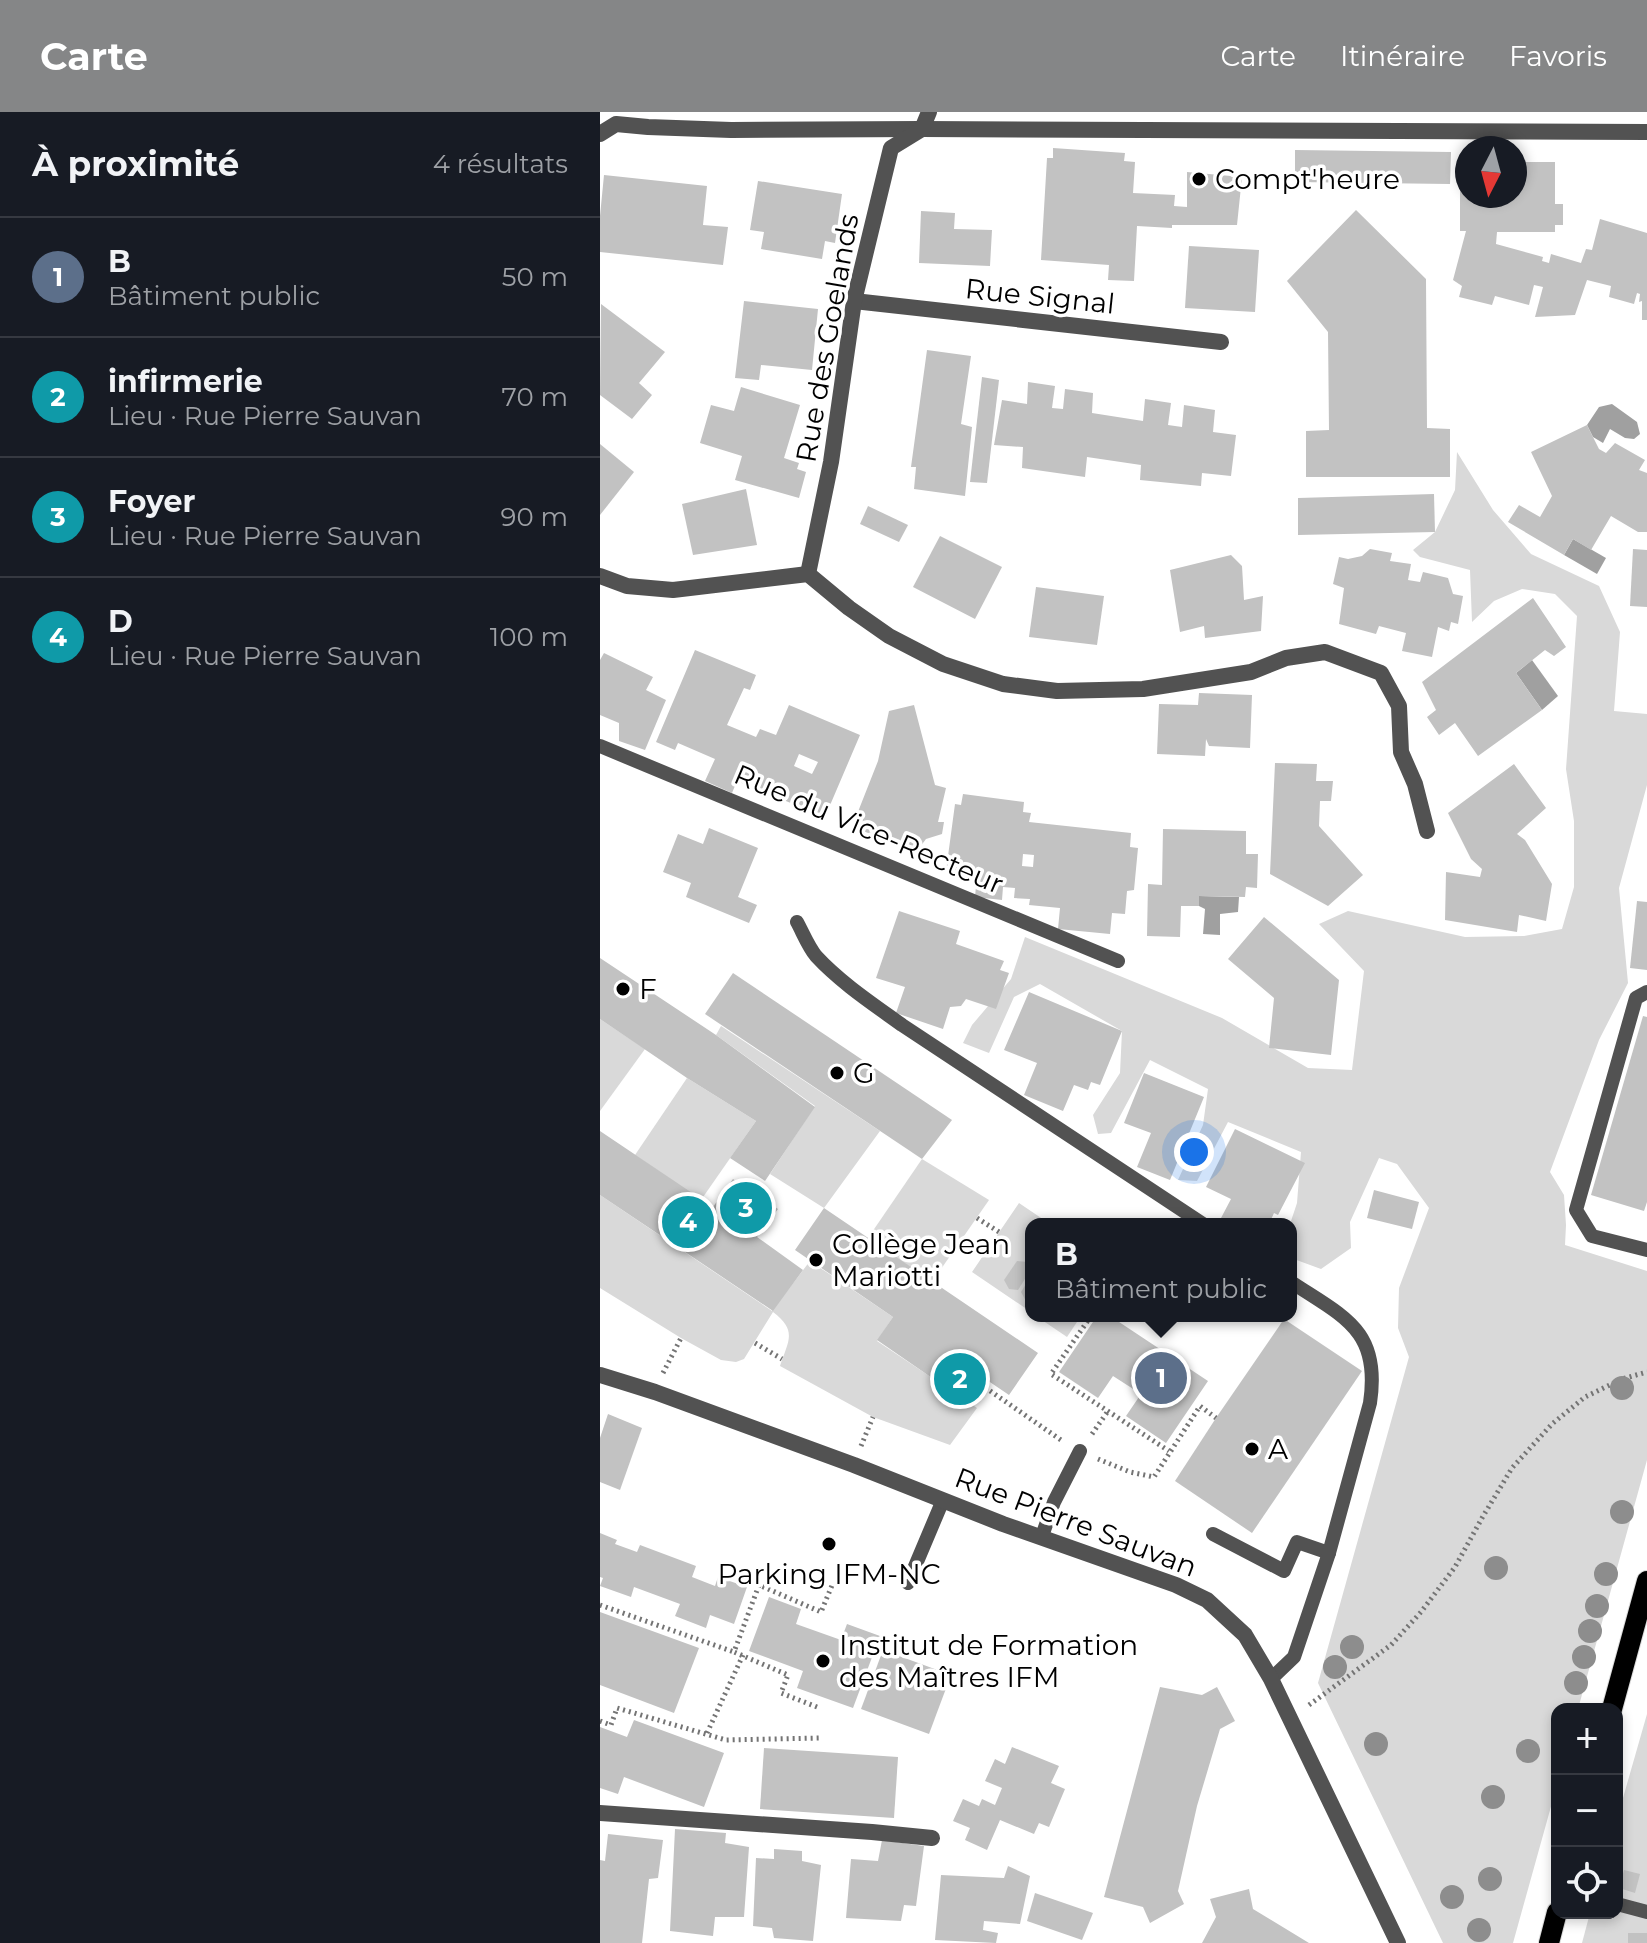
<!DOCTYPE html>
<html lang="fr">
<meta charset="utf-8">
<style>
body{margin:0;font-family:Montserrat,sans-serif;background:#20242c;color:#f1f3f6}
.controls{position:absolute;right:24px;bottom:24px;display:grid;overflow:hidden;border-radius:16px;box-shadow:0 4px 12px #0003}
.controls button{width:72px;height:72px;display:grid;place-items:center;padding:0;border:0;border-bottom:2px solid #363941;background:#171b24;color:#f1f3f6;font:40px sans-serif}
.compass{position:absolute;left:855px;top:24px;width:72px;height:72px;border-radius:50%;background:#171b24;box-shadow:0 4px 12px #0003;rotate:186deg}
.you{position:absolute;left:594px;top:1040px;width:28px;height:28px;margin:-20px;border:6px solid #fff;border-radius:50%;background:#1a73e8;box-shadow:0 0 0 12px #1a73e833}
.badge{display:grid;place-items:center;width:52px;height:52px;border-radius:50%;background:#858687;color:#fff;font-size:26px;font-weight:700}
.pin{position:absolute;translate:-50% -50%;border:4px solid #fff;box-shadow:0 2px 8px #0006}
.popup{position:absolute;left:425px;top:1106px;width:272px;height:104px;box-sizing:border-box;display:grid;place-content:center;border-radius:16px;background:#171b24;filter:drop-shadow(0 2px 6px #0005);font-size:26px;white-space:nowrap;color:#9ea1a6}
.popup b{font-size:30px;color:#f1f3f6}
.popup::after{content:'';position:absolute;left:50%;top:100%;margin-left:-16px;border:16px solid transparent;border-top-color:#171b24}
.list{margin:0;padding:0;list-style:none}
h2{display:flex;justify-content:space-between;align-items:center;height:104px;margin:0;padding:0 32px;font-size:34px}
h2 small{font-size:26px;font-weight:400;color:#9ea1a6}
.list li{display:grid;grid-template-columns:52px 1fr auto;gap:24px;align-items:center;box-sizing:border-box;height:120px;padding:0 32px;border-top:2px solid #363941}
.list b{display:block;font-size:30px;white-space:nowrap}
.list p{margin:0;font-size:26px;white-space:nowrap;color:#9ea1a6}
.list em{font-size:26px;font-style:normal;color:#9ea1a6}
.icon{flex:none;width:44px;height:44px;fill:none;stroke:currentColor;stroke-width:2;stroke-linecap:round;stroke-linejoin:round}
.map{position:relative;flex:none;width:1047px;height:1831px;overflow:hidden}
header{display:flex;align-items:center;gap:48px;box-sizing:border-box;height:112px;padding:0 40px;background:#858687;color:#fff}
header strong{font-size:38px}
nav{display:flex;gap:44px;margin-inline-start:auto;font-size:28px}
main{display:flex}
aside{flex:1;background:#171b24}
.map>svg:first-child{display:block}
.green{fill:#d9d9d9}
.water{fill:#a0a0a0}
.building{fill:#c2c2c2;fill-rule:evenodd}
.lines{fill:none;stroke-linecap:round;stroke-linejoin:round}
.primary-casing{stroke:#dbdbdb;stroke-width:22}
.path{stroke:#747474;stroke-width:5;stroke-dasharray:2 4;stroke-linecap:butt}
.lane{stroke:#525252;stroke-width:14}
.street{stroke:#525252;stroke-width:16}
.primary{stroke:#000;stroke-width:20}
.tree{fill:#8d8d8d}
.poi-dot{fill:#000;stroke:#fff;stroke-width:3}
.labels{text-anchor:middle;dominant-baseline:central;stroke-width:7;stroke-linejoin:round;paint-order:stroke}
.poi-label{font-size:28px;fill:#000;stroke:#fff;text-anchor:start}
.street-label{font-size:28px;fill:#000;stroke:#fff}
</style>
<header>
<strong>Carte</strong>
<nav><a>Carte</a><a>Itinéraire</a><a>Favoris</a></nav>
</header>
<main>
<aside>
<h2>À proximité<small>4 résultats</small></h2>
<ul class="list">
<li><span class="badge" style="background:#5c6f8a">1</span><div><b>B</b><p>Bâtiment public</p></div><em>50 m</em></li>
<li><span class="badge" style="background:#0f9aa8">2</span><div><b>infirmerie</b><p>Lieu · Rue Pierre Sauvan</p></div><em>70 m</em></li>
<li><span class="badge" style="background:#0f9aa8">3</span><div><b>Foyer</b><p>Lieu · Rue Pierre Sauvan</p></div><em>90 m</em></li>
<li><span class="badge" style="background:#0f9aa8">4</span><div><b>D</b><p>Lieu · Rue Pierre Sauvan</p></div><em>100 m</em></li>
</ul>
</aside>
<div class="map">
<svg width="1047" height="1831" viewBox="0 0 1047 1831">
<rect width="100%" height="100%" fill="#fff"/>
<g class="green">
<path d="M857 340 893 398 931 442 999 474 1020 520 1014 599 1047 602V673L1019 776 1028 871 999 928 950 1060 964 1083 966 1113 965 1133 1047 1159V1348L978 1597H957V1673L913 1831H843L718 1571 809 1245 798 1216 799 1176 829 1096 797 1052 779 1046 750 1110 751 1136 721 1157 691 1146 690 1112 697 1091 701 1040 628 1010 597 1069 578 1068 603 1013 608 977 550 948 511 1021 498 1022 493 1003 520 961 522 919 440 872 414 885 389 941 363 931 372 913 411 867 425 825 622 906 708 956 752 958 764 859 719 812 748 799 865 825 924 824 962 817 974 775V709L966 657 977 504 955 482 922 477 894 489 872 510 870 458 820 445 813 438 835 420 855 378Z"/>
<path d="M0 907 45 937 0 999Z"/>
<path d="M121 914 280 1019 224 1096 170 1062 215 994 116 923Z"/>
<path d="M87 966 156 1009 101 1088 35 1043Z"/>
<path d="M322 1047 389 1088 332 1170 268 1126Z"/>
<path d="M0 1083 172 1199 210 1149 293 1205 277 1229 377 1296 350 1333 273 1305 180 1254C188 1229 198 1219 173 1200L144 1247 136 1250 121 1248 81 1226 0 1176Z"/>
<path d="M419 1091 450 1112H431V1200L372 1160Z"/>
<path d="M436 1204H481L467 1225Z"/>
<path d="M1047 1602V1831H982L990 1801H1017V1707Z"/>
</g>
<g class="water">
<path d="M1012 292 1037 310 1040 322 1034 327 1025 326 1010 317 1003 331 993 325 987 313 999 295Z"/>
<path d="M973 427 1006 446 997 462 964 443Z"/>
<path d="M932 548 958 584 942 598 916 561Z"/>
<path d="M599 784 639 785 638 800 620 802V823L603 822 605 797 599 794Z"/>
</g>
<g class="building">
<path d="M453 36 525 41 524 49 535 50 533 81 575 83 574 94 587 95V60L642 65 637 113H572V116L537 114 534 169 508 168 509 153 441 148 447 46H453Z"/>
<path d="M695 38 851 40 850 72 695 70Z"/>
<path d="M860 50H867V84H915V50H955V92H963V113H955V120H897L896 132 943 145 942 149 949 151 951 142 981 151 986 137 992 138 1000 107 1047 121V208H1042V189L1039 190 1040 182 1037 181 1034 192 1009 185 1011 174 987 168 975 203 935 205 943 175 934 173 929 193 895 184 892 193 859 185 862 174 853 168 866 119H860Z"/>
<path d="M4 63 107 74 103 113 128 115 123 153 0 140V104Z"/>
<path d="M158 69 242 82 235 131 225 129 222 147 161 137 164 120 150 118Z"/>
<path d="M756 98 826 167 827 316 850 317V365H706V319L729 318 728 220 687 169Z"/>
<path d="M321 99 355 101 354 117 392 118 390 154 319 151Z"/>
<path d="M589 134 659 138 655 200 585 196Z"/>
<path d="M144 189 218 197 212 258 161 253 159 268 135 266Z"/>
<path d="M1 192 65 240 39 271 52 283 32 307 0 283Z"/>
<path d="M327 238 371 244 361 312 372 315 365 384 314 377 316 355H311Z"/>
<path d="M382 265 399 268 387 371 370 370Z"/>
<path d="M428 270 455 274 452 296 463 297 465 277 493 281 492 301 543 309 545 287 571 291 568 313 582 315 584 293 615 298 613 320 636 323 631 364 602 361 601 374 540 368 541 353 487 345 485 365 422 356 423 335 394 333 402 288 427 292Z"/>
<path d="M141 275 200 293 184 346 199 351 197 357 206 360 199 386 135 368 142 344 100 331 111 293 134 299Z"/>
<path d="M987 313 999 337 1006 341 1015 331 1045 348 1039 358 1047 361V420H1038L1011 404 991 438 973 427 964 443 908 410 919 393 940 405 952 384 931 340Z"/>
<path d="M0 332 34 360 0 403Z"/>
<path d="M146 377 157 433 93 443 82 392Z"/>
<path d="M834 382 835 420 698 423V386Z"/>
<path d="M268 394 308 413 299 430 260 412Z"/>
<path d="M340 424 402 455 375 507 313 475Z"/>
<path d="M770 437 792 441 790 449 811 452 808 468 820 470 823 460 848 466 853 482 863 484 858 512 851 510 849 519 838 515 832 545 802 539 806 521 779 514 776 522 739 512 744 476 733 472 739 445 748 447 762 444Z"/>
<path d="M1033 437 1047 438V495L1030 494Z"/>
<path d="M631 443 642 454 644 488 663 484 661 519 605 526 604 514 580 520 570 458Z"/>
<path d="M436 475 504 484 497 533 429 525Z"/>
<path d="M933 486 966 535 954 544 945 538 916 561 942 598 878 644 855 611 839 623 827 605 836 598 822 570Z"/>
<path d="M95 538 156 563 150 578 144 576 127 613 156 625 160 617 176 623 189 593 260 623 225 705 137 669 132 681 105 669 115 647 78 631 75 638 56 630ZM199 642 218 650 212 662 194 654Z"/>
<path d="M4 541 53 565 46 578 66 588 45 638 19 629V611L0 603V548Z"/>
<path d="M599 581 652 583 650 636 609 634 606 627 605 644 557 642 559 592 598 593Z"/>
<path d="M314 593 335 673 346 676 338 710H344L342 722 326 727 317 739 252 715 278 649 289 599Z"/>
<path d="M675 651 717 652 716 669H733L731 689H720L719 714 763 763 728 794 670 762Z"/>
<path d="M914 652 946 696 917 722 925 728 952 772 946 809 919 803 917 820 845 808 846 760 880 765 882 757 871 747 848 701Z"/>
<path d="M363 682 424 690 423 700 431 701 429 710 531 721 530 735 538 736 534 778 527 779 525 802 512 801 510 822 458 817 460 796 429 793 430 787 414 786 415 776 403 775 402 788 375 785 377 763 346 759 355 692 361 693ZM423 742 434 743 433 755 422 754Z"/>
<path d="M109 716 158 736 138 785 157 793 149 811 86 785 91 771 63 760 78 722 103 732Z"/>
<path d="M563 717 646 719V742H658L657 776 646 775 645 785 599 784V794H581L580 825 547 824 548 772 562 773Z"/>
<path d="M1037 789 1047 790V858L1030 856Z"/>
<path d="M299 799 360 819 356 832 404 849 400 858 409 861 396 897 366 887 361 894 350 895 343 917 296 901 305 875 276 866Z"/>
<path d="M664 805 739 868 731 943 669 936 674 886 628 847Z"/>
<path d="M0 846 116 923 215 995 165 1069 130 1046 156 1009 87 966 0 907Z"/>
<path d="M133 861 352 1008 322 1047 105 902Z"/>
<path d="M429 880 522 919 500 973 491 970 488 978 474 973 463 999 424 983 437 951 404 938Z"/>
<path d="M1043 904 1047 905V1090L1044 1099 991 1083Z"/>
<path d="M544 961 604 985 570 1068 537 1055 551 1021 524 1011Z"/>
<path d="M635 1017 705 1051 678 1103 674 1101 669 1112H633L621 1106 631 1087 606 1075Z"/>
<path d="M0 1019 113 1095 133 1067 178 1097 157 1125 203 1158 173 1199 0 1083Z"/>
<path d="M774 1078 819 1090 812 1117 767 1106Z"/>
<path d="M224 1096 438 1241 409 1283 381 1264 364 1288 277 1228 293 1205 195 1138Z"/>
<path d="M417 1149 428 1150 430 1159 418 1178 409 1177 404 1168Z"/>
<path d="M431 1164V1189H426L421 1180Z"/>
<path d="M497 1204H510L608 1269 566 1331 526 1304 541 1282 513 1264 498 1286 459 1260Z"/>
<path d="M684 1207 762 1259 652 1421 575 1369 616 1306Z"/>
<path d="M8 1302 42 1316 20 1378 0 1370V1326Z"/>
<path d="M0 1421 17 1428 15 1432 37 1440 40 1433 96 1454 92 1465 115 1474 118 1465 147 1475 134 1512 110 1503 106 1516 75 1504 80 1492 34 1475 31 1485 0 1474 3 1466 0 1465Z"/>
<path d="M169 1485 201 1497 196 1512 241 1528 247 1512 280 1524 253 1596 197 1576 203 1559 149 1539Z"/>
<path d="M0 1500 99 1536 74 1601 0 1573Z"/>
<path d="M283 1538 351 1563 329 1622 261 1597Z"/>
<path d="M560 1575 602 1583 617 1575 635 1609 620 1617 597 1694 578 1779 584 1792 550 1811 543 1795 504 1785Z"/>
<path d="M34 1608 124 1641 104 1695 24 1665 18 1682 0 1676V1615L27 1625Z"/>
<path d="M412 1635 459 1654 451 1671 465 1677 449 1715 439 1711 434 1722 400 1708 387 1738 365 1728 370 1716 353 1709 363 1687 379 1694 382 1687 395 1693 402 1676 385 1669 395 1647 405 1652Z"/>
<path d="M164 1636 298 1645 294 1706 160 1697Z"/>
<path d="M75 1717 126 1721 125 1731 149 1735 144 1805H115L113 1824 70 1819Z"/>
<path d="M8 1722 63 1728 58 1766 49 1767 42 1831H0V1748L5 1749Z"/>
<path d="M282 1728 324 1734 316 1794 304 1793 301 1809 246 1806 251 1747 278 1749Z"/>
<path d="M174 1737 202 1739V1749L221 1753 213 1829 174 1826 172 1816 153 1814 156 1746 174 1747Z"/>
<path d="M408 1754 430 1764 420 1812 384 1809 383 1818 398 1821 396 1831 335 1828 341 1763 404 1766Z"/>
<path d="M1024 1758 1040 1762 1035 1781 1019 1776Z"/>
<path d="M649 1777 653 1797 709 1831H602L616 1805 610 1787Z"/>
<path d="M435 1781 493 1801 482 1828 427 1809Z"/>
<rect x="1028" y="1821" width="19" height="10"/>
</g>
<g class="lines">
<g class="primary-casing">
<g id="primary">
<path d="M1012 1597 1047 1469"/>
<path d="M949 1831 957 1800"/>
</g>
</g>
<g class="path">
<path d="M377 1106 399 1120"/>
<path d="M491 1204 451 1262 569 1339"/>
<path d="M155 1231 182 1247"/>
<path d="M63 1261 81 1226"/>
<path d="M370 1291 383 1274 461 1328"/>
<path d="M492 1322 508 1299"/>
<path d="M261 1334 273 1305"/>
<path d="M498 1347 530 1360 554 1365 600 1294 616 1306"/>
<path d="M0 1493 134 1540"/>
<path d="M709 1593 791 1533 821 1500 855 1455 882 1406 912 1356 952 1312 985 1285 1022 1267 1047 1260"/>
<path d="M217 1595 181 1581 188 1563 134 1540 159 1473 221 1500 233 1471"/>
<path d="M0 1609 11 1613 17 1596 126 1628 219 1626"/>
<path d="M107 1621 143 1543"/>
</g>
<g class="lane">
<path d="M0 634 518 849"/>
<path d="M197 810C203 821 208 834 216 844 241 871 273 892 302 913L603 1112"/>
<path d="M1047 880 1036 886 976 1098 992 1124 1047 1138"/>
<path d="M613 1422 684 1459 697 1430 729 1441"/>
<path d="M442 1424 454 1390 480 1339"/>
<path d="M308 1471 343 1388"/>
<path d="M671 1567 694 1545 729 1441 770 1291C781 1218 744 1205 691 1170"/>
<path d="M1017 1792 1047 1800"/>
</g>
<g class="street">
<path d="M0 22 16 12 48 15 131 18 322 17 1047 20"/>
<path d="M254 189 621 230"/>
<path d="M208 462 231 350 254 189 291 36 322 17 329 0"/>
<path d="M0 464 27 474 73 478 208 462 249 496 289 524 343 552 403 572 457 579 543 577 651 560 686 546 725 540 781 561 799 594 801 640 815 672 827 719"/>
<path d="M0 1263 55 1280 254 1353 403 1412 576 1473 607 1488 645 1523 671 1567 798 1831"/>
<path d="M0 1701 272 1720 332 1726"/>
</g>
<use href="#primary" class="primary"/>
</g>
<g class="tree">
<circle cx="1022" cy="1276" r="12"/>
<circle cx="1022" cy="1400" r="12"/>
<circle cx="896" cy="1456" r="12"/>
<circle cx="1006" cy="1462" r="12"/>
<circle cx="997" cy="1494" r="12"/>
<circle cx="990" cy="1519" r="12"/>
<circle cx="752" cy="1535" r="12"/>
<circle cx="984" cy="1545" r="12"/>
<circle cx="735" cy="1555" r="12"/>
<circle cx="976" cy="1571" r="12"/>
<circle cx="776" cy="1632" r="12"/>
<circle cx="928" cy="1639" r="12"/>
<circle cx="893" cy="1685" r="12"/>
<circle cx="890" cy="1767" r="12"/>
<circle cx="852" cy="1785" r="12"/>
<circle cx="879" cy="1818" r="12"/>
</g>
<g class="poi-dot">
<circle cx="599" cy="67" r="8"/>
<circle cx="23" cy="877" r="8"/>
<circle cx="237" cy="961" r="8"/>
<circle cx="216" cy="1148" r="8"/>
<circle cx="652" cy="1337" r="8"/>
<circle cx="229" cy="1432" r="8"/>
<circle cx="223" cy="1549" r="8"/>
</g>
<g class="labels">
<g class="poi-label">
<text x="615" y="67">Compt'heure</text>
<text x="39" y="877">F</text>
<text x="253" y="961">G</text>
<text x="232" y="1132">Collège Jean<tspan x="232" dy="32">Mariotti</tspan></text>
<text x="668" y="1337">A</text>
<text x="229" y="1462" text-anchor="middle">Parking IFM-NC</text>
<text x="239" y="1533">Institut de Formation<tspan x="239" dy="32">des Maîtres IFM</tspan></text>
</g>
<g class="street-label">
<text transform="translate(440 184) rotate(6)">Rue Signal</text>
<text transform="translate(227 226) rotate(-80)">Rue des Goelands</text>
<text transform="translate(269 717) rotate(23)">Rue du Vice-Recteur</text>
<text transform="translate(476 1410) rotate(21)">Rue Pierre Sauvan</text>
</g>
</g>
</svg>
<div class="controls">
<button>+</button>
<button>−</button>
<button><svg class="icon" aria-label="locate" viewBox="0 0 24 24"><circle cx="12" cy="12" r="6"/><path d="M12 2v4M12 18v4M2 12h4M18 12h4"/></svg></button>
</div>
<svg class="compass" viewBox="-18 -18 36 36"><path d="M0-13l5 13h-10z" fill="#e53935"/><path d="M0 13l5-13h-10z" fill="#9ea1a6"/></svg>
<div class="you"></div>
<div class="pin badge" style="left:561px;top:1266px;background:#5c6f8a">1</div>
<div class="popup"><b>B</b>Bâtiment public</div>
<div class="pin badge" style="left:360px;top:1267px;background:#0f9aa8">2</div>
<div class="pin badge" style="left:146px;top:1096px;background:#0f9aa8">3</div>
<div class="pin badge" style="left:88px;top:1110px;background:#0f9aa8">4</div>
</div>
</main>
